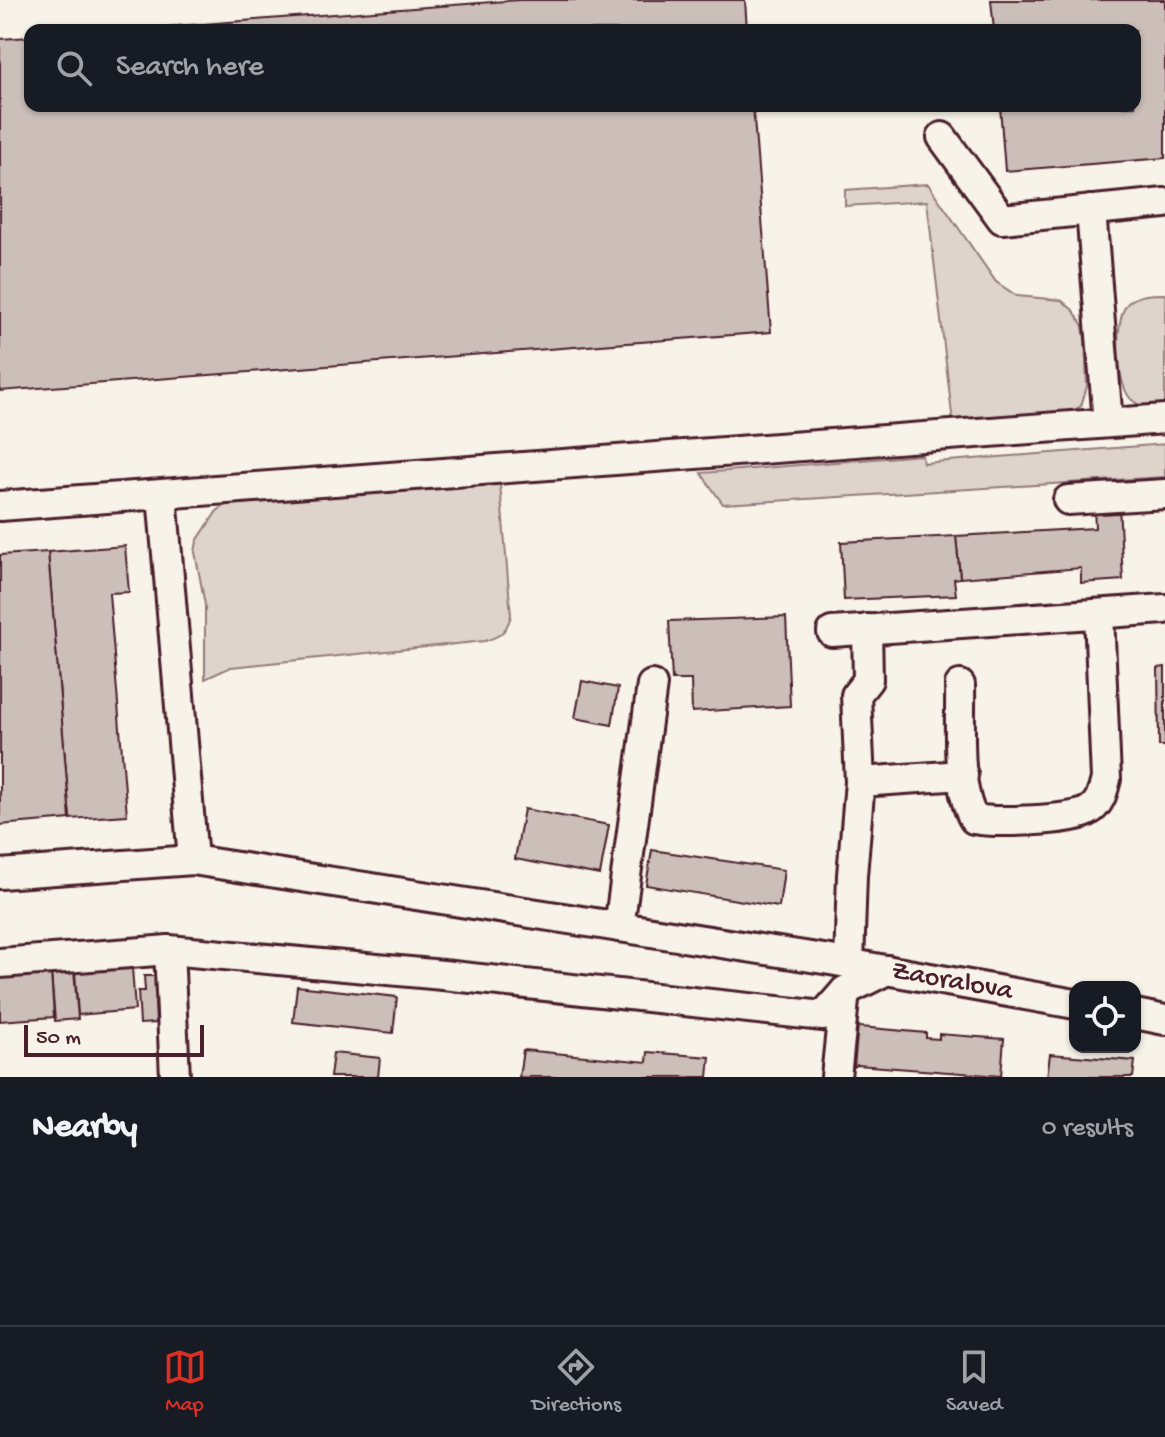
<!DOCTYPE html>
<style>
body{margin:0;font-family:"Gochi Hand",sans-serif;background:#20242c;color:#f1f3f6}
.controls{position:absolute;right:24px;bottom:24px;display:grid;overflow:hidden;border-radius:16px;box-shadow:0 2px 6px #0004}
.controls button{width:72px;height:72px;display:grid;place-items:center;padding:0;border:0;border-bottom:2px solid #363941;background:#171b24;color:#f1f3f6;font:40px sans-serif}
.scale{position:absolute;left:24px;bottom:20px;width:180px;box-sizing:border-box;padding-left:8px;border:4px solid #4a1f2b;border-top:0;font-size:22px;line-height:28px;white-space:nowrap;color:#4a1f2b;-webkit-text-stroke:6px #f7f3e8;paint-order:stroke}
.list{margin:0;padding:0;list-style:none}
h2{display:flex;justify-content:space-between;align-items:center;height:104px;margin:0;padding:0 32px;font-size:34px}
h2 small{font-size:26px;font-weight:400;color:#9ea1a6}
.icon{flex:none;width:44px;height:44px;fill:none;stroke:currentColor;stroke-width:2;stroke-linecap:round;stroke-linejoin:round}
.map{position:relative;flex:none;width:1165px;height:1077px;overflow:hidden}
.search{position:absolute;background:#171b24;box-shadow:0 2px 6px #0004;left:24px;right:24px;top:24px;height:88px;display:flex;align-items:center;gap:20px;box-sizing:border-box;padding:0 28px;border-radius:16px;color:#9ea1a6;font-size:30px}
.sheet{height:248px;background:#171b24}
nav{display:flex;justify-content:space-around;align-items:center;box-sizing:border-box;height:112px;border-top:2px solid #363941;background:#171b24;font-size:22px;color:#9ea1a6}
nav a{display:grid;justify-items:center;gap:4px}
nav .on{color:#d93025}
.map>svg:first-child{display:block}
.green{fill:#ded4cc;stroke:#947a7c;stroke-width:2}
.building{fill:#ccbfb9;stroke:#4a1f2b;stroke-width:2}
.lines{fill:none;stroke-linecap:round;stroke-linejoin:round}
.minor-casing{stroke:#4a1f2b;stroke-width:34}
.minor{stroke:#f7f3e8;stroke-width:28}
.labels{text-anchor:middle;dominant-baseline:central;stroke-width:6;stroke-linejoin:round;paint-order:stroke}
.street-label{font-size:28px;fill:#4a1f2b;stroke:#f7f3e8}
</style>
<div class="map">
<svg width="1165" height="1077" viewBox="0 0 1165 1077">
<rect width="100%" height="100%" fill="#f7f3e8"/>
<filter id="ink" filterUnits="userSpaceOnUse"><feTurbulence type="fractalNoise" baseFrequency=".0125" numOctaves="2"/><feDisplacementMap in="SourceGraphic" scale="16" xChannelSelector="R" yChannelSelector="G"/><feConvolveMatrix kernelMatrix="1 2 1 2 8 2 1 2 1" color-interpolation-filters="sRGB"/></filter>
<g filter="url(#ink)">
<g class="green">
<path d="M928 184 996 282 1017 296 1061 300 1074 311 1083 326 1085 339 1087 386 1081 406 1071 412 953 423 927 201 845 206V190Z"/>
<path d="M1165 294V408C1151 409 1140 408 1130 398 1116 383 1113 316 1129 302 1139 294 1153 294 1165 294Z"/>
<path d="M1165 444V477L723 504 701 473 922 455 923 463Z"/>
<path d="M500 484 511 616C506 632 501 636 485 641L231 667 205 679V605L195 552 197 541 217 511 226 505Z"/>
</g>
<g class="building">
<path d="M519 0H745L747 30H125Z"/>
<path d="M991 0H1165V158L1005 171 1000 106H1135V30H994Z"/>
<path d="M30 37V106H753L771 332 0 391V39Z"/>
<path d="M1119 505 1123 580 1081 583V568L960 578 956 536 1095 528 1094 507Z"/>
<path d="M956 536 960 578 954 579 956 595 844 600 841 542Z"/>
<path d="M125 546 129 592 109 593 127 815 70 819 48 552Z"/>
<path d="M48 552 70 819 0 825V555Z"/>
<path d="M786 617 790 706 692 712 691 680H672L669 621Z"/>
<path d="M1165 667V746H1159L1158 668Z"/>
<path d="M582 681 618 688 612 725 575 718Z"/>
<path d="M524 809 609 825 600 875 515 859Z"/>
<path d="M652 850 784 870 779 907 646 885Z"/>
<path d="M132 967 135 1010 78 1015 75 972Z"/>
<path d="M74 970 78 1019 55 1021 51 972Z"/>
<path d="M51 973 54 1017 0 1021V977Z"/>
<path d="M144 976H157L159 1001H155L156 1023 140 1024 138 991H145Z"/>
<path d="M297 986 397 997 393 1033 293 1022Z"/>
<path d="M858 1025 860 1027 926 1033V1038L939 1039V1034L1004 1039 1001 1076 857 1065 854 1067Z"/>
<path d="M523 1050 647 1062 648 1052 710 1057 708 1077H519Z"/>
<path d="M333 1053 380 1058 378 1077H330Z"/>
<path d="M1050 1054 1135 1061 1133 1077H1047Z"/>
</g>
<g class="lines">
<g class="minor-casing">
<g id="minor">
<path d="M942 137 1002 219 1165 203"/>
<path d="M1091 210 1108 423"/>
<path d="M162 495 193 860"/>
<path d="M1068 500 1165 494"/>
<path d="M0 506 1165 419"/>
<path d="M832 632 1165 609"/>
<path d="M960 685C961 722 955 787 974 819 994 823 1072 821 1088 811 1100 805 1103 791 1106 779L1099 614"/>
<path d="M860 782 963 775"/>
<path d="M0 874 193 860 830 960 1075 1004"/>
<path d="M619 927 652 685"/>
<path d="M169 950 175 1077"/>
<path d="M0 963 169 950 443 975 823 1016 845 991 887 970"/>
<path d="M849 964 852 875 860 782 856 695 868 680 867 629"/>
<path d="M1135 1014 1165 1020"/>
<path d="M836 1077 845 991"/>
</g>
</g>
<use href="#minor" class="minor"/>
</g>
</g>
<g class="labels">
<g class="street-label">
<text transform="translate(952 982) rotate(10)">Zaoralova</text>
</g>
</g>
</svg>
<div class="controls">
<button><svg class="icon" aria-label="locate" viewBox="0 0 24 24"><circle cx="12" cy="12" r="6"/><path d="M12 2v4M12 18v4M2 12h4M18 12h4"/></svg></button>
</div>
<div class="scale">50 m</div>
<div class="search"><svg class="icon" aria-label="search" viewBox="0 0 24 24"><circle cx="10" cy="10" r="6"/><path d="M15 15l6 6"/></svg>Search here</div>
</div>
<section class="sheet">
<h2>Nearby<small>0 results</small></h2>
<ul class="list">
</ul>
</section>
<nav>
<a class="on"><svg class="icon" aria-label="map" viewBox="0 0 24 24"><path d="M3 6l6-2 6 2 6-2v14l-6 2-6-2-6 2zM9 4v14M15 6v14"/></svg>Map</a>
<a><svg class="icon" aria-label="directions" viewBox="0 0 24 24"><path d="M12 3l9 9-9 9-9-9zM9 14v-3h6M13 9l2 2-2 2"/></svg>Directions</a>
<a><svg class="icon" aria-label="saved" viewBox="0 0 24 24"><path d="M7 4h10v16l-5-4-5 4z"/></svg>Saved</a>
</nav>
